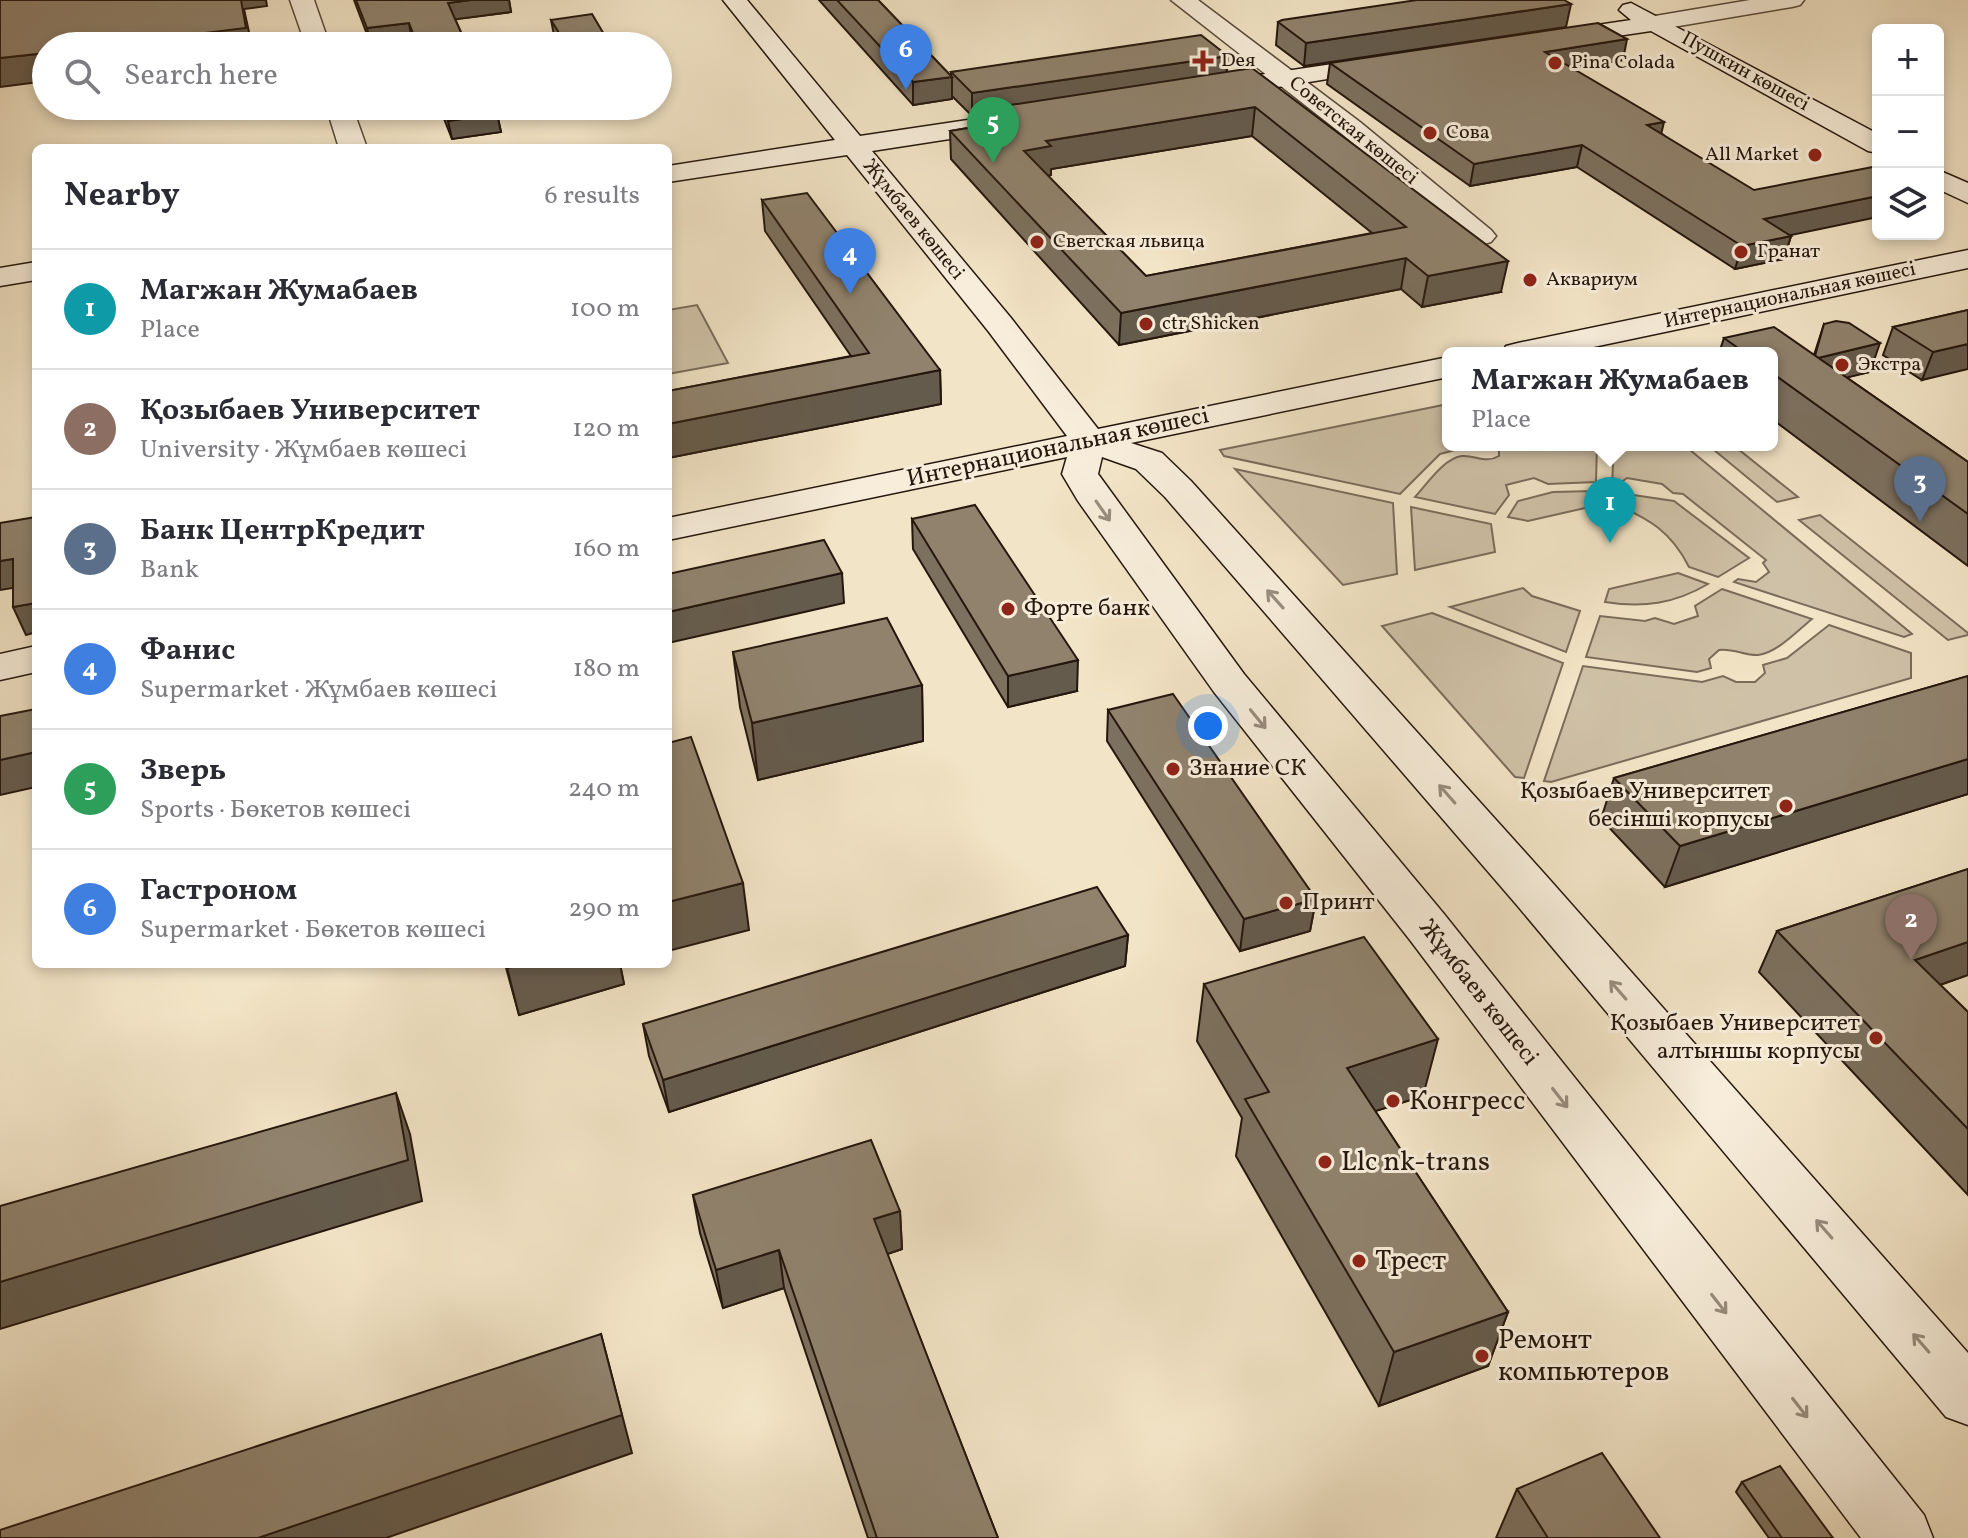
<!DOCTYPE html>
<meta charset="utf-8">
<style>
body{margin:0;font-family:Vollkorn,serif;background:#f2f2f3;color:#2b2b33}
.controls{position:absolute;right:24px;top:24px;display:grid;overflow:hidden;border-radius:12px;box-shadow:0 4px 12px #0003}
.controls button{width:72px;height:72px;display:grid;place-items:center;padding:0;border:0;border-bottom:2px solid #e1e1e2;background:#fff;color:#2b2b33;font:40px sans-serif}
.you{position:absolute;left:1208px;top:726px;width:28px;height:28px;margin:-20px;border:6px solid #fff;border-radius:50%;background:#1a73e8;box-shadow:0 0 0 12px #1a73e833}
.badge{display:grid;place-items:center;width:52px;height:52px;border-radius:50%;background:#8f2418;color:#fff;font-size:26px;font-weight:700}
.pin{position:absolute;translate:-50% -66px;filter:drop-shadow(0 2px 4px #0008)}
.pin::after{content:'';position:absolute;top:42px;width:28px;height:24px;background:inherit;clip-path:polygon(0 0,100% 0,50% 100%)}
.popup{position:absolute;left:1442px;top:347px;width:336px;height:104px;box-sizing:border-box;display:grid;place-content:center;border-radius:12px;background:#fff;filter:drop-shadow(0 2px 6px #0005);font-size:26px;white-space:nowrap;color:#7c7c81}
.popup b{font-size:30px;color:#2b2b33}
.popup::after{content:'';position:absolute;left:50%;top:100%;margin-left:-16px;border:16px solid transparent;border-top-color:#fff}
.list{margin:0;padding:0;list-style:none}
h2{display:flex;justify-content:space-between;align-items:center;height:104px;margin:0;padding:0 32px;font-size:34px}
h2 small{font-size:26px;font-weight:400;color:#7c7c81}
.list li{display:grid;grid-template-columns:52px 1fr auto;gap:24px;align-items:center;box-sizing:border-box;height:120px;padding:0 32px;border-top:2px solid #e1e1e2}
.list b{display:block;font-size:30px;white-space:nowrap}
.list p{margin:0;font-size:26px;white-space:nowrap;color:#7c7c81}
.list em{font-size:26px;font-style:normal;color:#7c7c81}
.icon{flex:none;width:44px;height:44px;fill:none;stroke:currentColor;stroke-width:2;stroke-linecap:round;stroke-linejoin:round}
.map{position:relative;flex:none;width:1968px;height:1538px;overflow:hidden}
.search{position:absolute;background:#fff;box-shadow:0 4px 12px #0003;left:32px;top:32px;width:640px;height:88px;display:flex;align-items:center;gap:20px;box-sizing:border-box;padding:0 28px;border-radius:44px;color:#7c7c81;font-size:30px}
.panel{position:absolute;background:#fff;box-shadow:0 4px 12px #0003;left:32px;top:144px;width:640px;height:824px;border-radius:12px}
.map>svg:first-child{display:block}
.green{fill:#cfc1a7;stroke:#7a6c5a;stroke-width:2}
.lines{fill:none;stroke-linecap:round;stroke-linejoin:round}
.street-casing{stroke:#584a3b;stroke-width:3}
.secondary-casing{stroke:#25170d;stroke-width:3}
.street{fill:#f7edda;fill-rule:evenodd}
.secondary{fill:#f7edda;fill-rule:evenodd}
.wall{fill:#7c705e;stroke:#25170d;stroke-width:2;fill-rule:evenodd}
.shaded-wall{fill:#655b4c;stroke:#25170d;stroke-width:2}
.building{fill:#90826d;stroke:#25170d;stroke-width:2;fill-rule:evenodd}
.oneway{stroke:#988d7e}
.poi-dot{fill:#8f2418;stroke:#f7edda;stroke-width:3}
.labels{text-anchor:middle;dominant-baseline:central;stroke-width:6;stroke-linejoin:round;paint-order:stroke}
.far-poi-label{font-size:20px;fill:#25170d;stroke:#f7edda;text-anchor:start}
.far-street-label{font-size:20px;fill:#25170d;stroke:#f7edda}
.street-label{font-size:24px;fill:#25170d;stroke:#f7edda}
.poi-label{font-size:24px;fill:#25170d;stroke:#f7edda;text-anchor:start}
.near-poi-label{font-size:28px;fill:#25170d;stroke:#f7edda;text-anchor:start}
</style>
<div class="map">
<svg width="1968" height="1538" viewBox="0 0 1968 1538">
<rect width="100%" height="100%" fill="#f2e4c6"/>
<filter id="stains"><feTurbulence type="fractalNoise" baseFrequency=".0025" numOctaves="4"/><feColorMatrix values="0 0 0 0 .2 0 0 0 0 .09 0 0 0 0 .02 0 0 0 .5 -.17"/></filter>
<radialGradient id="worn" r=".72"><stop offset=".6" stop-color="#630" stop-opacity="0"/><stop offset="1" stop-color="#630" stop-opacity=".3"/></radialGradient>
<g class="green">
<path d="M697 305 728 363 668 374V310Z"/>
<path d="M1448 404V445H1458L1459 449 1440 454 1400 494 1224 456 1220 450Z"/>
<path d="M1508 445H1597L1596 482 1548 484 1534 478 1506 485 1509 495 1495 514 1415 497C1427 484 1444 458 1462 456 1476 455 1485 464 1499 456V447Z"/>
<path d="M1614 445H1684L1912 634 1904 637 1734 582 1738 579 1756 582 1769 572 1763 563 1766 560 1683 494 1673 493 1662 484 1627 478 1616 486 1612 485Z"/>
<path d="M1708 445H1733L1798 497 1777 502Z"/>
<path d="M1235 469 1393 503 1397 574 1343 585Z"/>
<path d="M1594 491V506L1528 521 1508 517 1518 501 1553 492Z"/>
<path d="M1613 492 1674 501 1749 558 1718 577 1689 567C1671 531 1649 519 1613 503Z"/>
<path d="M1411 507 1491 524 1495 552 1415 570Z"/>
<path d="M1820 515 1968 633V635L1948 640 1799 520Z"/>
<path d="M1678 573 1708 584C1674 604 1643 608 1605 602L1609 589Z"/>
<path d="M1523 588 1532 596 1580 611 1566 652 1450 607Z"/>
<path d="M1722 589 1812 619C1797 631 1777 653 1758 655 1746 656 1733 648 1719 650L1709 659 1711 668 1697 672 1586 657 1600 616 1645 621 1655 618 1674 624 1698 616 1695 606Z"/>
<path d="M1432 613 1563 663 1524 778 1515 777 1382 626Z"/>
<path d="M1829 625 1911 653V678L1551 782 1544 781 1583 666 1702 682 1723 676 1736 682H1755L1765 673 1763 665 1787 658Z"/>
</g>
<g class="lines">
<g class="street-casing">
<g id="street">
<path d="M290 0H314L330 46H306Z"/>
<path d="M1171 0H1198L1360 122 1491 230 1496 236 1491 242 1481 245 1471 242 1342 134Z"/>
<path d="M1750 0H1804L1800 5 1792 7 1655 30 1647 28 1643 23 1647 18 1655 16Z"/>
<path d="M326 106H352L367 148H339Z"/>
</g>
</g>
<g class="secondary-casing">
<g id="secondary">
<path d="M723 0H747L860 136 1008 114 1017 116 1021 122 1017 128 1008 130 872 151 1011 318 1098 429 1448 357V377L1131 443 1162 453 1191 481 1550 880 1968 1353V1425L1946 1417 1516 904 1165 497 1136 469 1102 457 1098 474 1244 674 1444 914 1924 1515 1933 1538H1861L1410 940 1214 692 1078 501 1062 474 1067 457 668 540V518L1067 436 989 332 847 155 668 182V166L835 140Z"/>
<path d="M1631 3 1878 134V153L1868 151 1651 31 1550 46 1541 44 1538 39 1541 34 1550 32 1631 20 1619 10 1623 5Z"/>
<path d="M1387 56 1396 58 1399 63 1396 68 1210 98 1201 95 1197 90 1201 85 1210 82Z"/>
<path d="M1938 170 1968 183V203L1938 189Z"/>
<path d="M1968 250V268L1565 353H1502L1506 346 1518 343Z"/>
<path d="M36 262V280L0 286V268Z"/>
<path d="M36 646V672L0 680V654Z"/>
</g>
</g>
<use href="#street" class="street"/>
<use href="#secondary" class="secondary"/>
</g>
<g class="wall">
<path d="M354 0H509L511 12 455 19 467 46H415L412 40 371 45Z"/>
<path d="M819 0H878L951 76V72L1228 56 1227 72 1501 292 1422 307 1401 289 1119 345 951 159 950 131 991 124V113L972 116 952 96V99L913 105ZM1252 136 1372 233 1146 276 1048 176 1051 175V169Z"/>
<path d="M551 20 611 46H560L554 35Z"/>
<path d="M1278 22 1566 27 1304 66 1276 45Z"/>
<path d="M1623 60 1572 68 1661 133 1791 236 1784 259 1735 269 1577 167 1470 186 1327 84 1330 63Z"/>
<path d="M439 106H494L497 114 501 132 452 139Z"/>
<path d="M762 200 940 370 941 404 668 458V391L851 356 765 231Z"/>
<path d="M1968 310 1922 380 1883 355 1893 327Z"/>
<path d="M1824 324 1870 372 1846 377 1968 462V566L1772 419V353H1719L1724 338 1814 355Z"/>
<path d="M912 519 1077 691 1008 707 913 549Z"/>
<path d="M733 652 922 685 923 741 758 780 740 707Z"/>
<path d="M1968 676V794L1665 887 1601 819 1614 778Z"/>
<path d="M1108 710 1316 899 1310 931 1240 951 1107 741Z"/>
<path d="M1968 869V975L1940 985 1968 1012V1195L1759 972 1777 931Z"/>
<path d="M1128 935 1125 966 669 1112 649 1056 643 1024Z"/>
<path d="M505 964H620L624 984 519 1015Z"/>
<path d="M1204 984 1423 1096 1375 1111 1508 1312 1488 1366 1379 1406 1236 1156 1242 1118 1197 1041Z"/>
<path d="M693 1195 900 1211 902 1249 887 1254 998 1538H868L784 1288 723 1308 700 1233Z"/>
<path d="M1742 1482 1833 1538H1769L1736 1492Z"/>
<path d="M1517 1489 1660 1538H1496Z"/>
</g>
<g class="shaded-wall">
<path d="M241 0H266L267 6 244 9 252 46H99Z"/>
<path d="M471 0H509L511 12 451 20 448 3Z"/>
<path d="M1571 4 1566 27 1304 66 1306 43Z"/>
<path d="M409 23 412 40 371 45 367 28Z"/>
<path d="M1627 39 1623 60 1541 73 1545 52Z"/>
<path d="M46 53V81L0 87V58Z"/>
<path d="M1228 56 1226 78 991 108V113L972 116V93Z"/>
<path d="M952 77V99L913 105V82Z"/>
<path d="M599 106H642V109L600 115Z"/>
<path d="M1255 107 1252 136 1051 169V175L1023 180 1024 151 1046 141Z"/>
<path d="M497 114 501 132 452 139 448 121Z"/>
<path d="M1664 122 1659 143 1647 125Z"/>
<path d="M1582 145 1577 167 1470 186 1474 164Z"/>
<path d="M1878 196V217L1757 242 1764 219Z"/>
<path d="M1791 236 1784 259 1735 269 1742 246Z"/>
<path d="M1406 258 1401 289 1119 345 1121 313Z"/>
<path d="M1508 261 1501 292 1422 307 1428 276Z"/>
<path d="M1880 343 1870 372 1804 388 1814 359Z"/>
<path d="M1968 344V369L1922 380 1933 352Z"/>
<path d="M940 370 941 404 668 458V424Z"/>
<path d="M13 559 25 586 0 590V561Z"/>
<path d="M842 573 844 603 668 643V612Z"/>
<path d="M36 603V632L26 635 13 607Z"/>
<path d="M1078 660 1077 691 1008 707V676Z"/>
<path d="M922 685 923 741 758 780 752 723Z"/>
<path d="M36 752V787L0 795V760Z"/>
<path d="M1968 759V794L1665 887 1680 846Z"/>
<path d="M743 883 749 930 668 951V902Z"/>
<path d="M1316 899 1310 931 1240 951 1244 919Z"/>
<path d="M1128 935 1125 966 669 1112 663 1080Z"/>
<path d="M1968 942V975L1894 1001 1915 960Z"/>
<path d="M522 964H620L624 984 519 1015 507 968Z"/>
<path d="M1438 1039 1423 1096 1335 1124 1347 1068Z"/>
<path d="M396 1093 410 1134 422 1201 0 1329V1282Z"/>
<path d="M900 1211 902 1249 876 1258 874 1219Z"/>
<path d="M779 1250 784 1288 723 1308 716 1270Z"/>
<path d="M1508 1312 1488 1366 1379 1406 1394 1352Z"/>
<path d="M601 1334 632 1453 386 1538H258Z"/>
</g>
<g class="building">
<path d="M0 0H241L246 28 99 46H46V53L0 58Z"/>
<path d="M356 0H471L448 3 467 46H418L409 23 367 28Z"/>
<path d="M837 0H878L952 77 913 82Z"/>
<path d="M1417 0H1564L1571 4 1306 43 1278 22 1282 20Z"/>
<path d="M592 14 611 46H567L551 20Z"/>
<path d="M1598 23 1627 39 1545 52 1664 122 1647 125 1754 190 1878 166V196L1764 219 1791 236 1742 246 1582 145 1474 164 1330 63Z"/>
<path d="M1201 35 1228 56 972 93 951 72Z"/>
<path d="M1252 68 1508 261 1428 276 1406 258 1121 313 950 131 1005 122 991 108ZM1255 107 1406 227 1146 276 1024 151 1051 146 1046 141Z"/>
<path d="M442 106H494L497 114 448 121Z"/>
<path d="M807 193 940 370 668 424V391L869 353 762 200Z"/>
<path d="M1968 310V344L1933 352 1893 327Z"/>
<path d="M1836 321 1849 323 1880 343 1818 358 1815 356 1824 324Z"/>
<path d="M1774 327 1968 462V514L1772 373V353H1745L1724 338Z"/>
<path d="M975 505 1078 660 1008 676 912 519Z"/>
<path d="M36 517V603L13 607V559L0 561V523Z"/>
<path d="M824 540 842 573 668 612V574Z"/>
<path d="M887 618 922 685 752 723 733 652Z"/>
<path d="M1968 676V759L1680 846 1614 778Z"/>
<path d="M1173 694 1316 899 1244 919 1108 710Z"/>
<path d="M36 709V752L0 760V716Z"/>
<path d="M691 737 743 883 668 902V743Z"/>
<path d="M1968 869V942L1915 960 1968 1012V1129L1777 931Z"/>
<path d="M1097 887 1128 935 663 1080 643 1024Z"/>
<path d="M1364 937 1438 1039 1347 1068 1508 1312 1394 1352 1245 1099 1269 1092 1204 984Z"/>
<path d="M506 964H522L507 968Z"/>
<path d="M396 1093 408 1160 0 1282V1206Z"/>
<path d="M871 1140 900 1211 874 1219 998 1538H877L779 1250 716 1270 693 1195Z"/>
<path d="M601 1334 622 1415 258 1538H0V1530Z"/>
<path d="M1602 1453 1660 1538H1548L1517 1489Z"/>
<path d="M1780 1466 1833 1538H1782L1742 1482Z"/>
</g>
<defs><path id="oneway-shaft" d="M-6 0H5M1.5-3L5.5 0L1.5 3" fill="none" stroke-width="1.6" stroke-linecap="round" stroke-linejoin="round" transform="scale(2)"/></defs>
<g class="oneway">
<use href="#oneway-shaft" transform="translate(1103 511) rotate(55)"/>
<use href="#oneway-shaft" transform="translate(1275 599) rotate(-132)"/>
<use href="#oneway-shaft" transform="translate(1258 719) rotate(51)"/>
<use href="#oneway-shaft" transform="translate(1447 794) rotate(-131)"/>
<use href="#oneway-shaft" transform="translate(1618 990) rotate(-131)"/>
<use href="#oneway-shaft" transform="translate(1560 1098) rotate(52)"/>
<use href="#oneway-shaft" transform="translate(1824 1229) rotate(-131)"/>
<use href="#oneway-shaft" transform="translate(1719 1304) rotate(52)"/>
<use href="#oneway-shaft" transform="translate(1921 1343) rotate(-131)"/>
<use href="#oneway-shaft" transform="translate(1800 1408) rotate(52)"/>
</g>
<g class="poi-dot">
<path d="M1199 49h8v8h8v8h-8v8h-8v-8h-8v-8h8z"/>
<circle cx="1555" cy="63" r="8"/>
<circle cx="1430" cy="133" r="8"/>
<circle cx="1815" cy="155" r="8"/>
<circle cx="1037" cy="242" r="8"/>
<circle cx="1741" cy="252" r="8"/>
<circle cx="1530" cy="280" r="8"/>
<circle cx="1146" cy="324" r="8"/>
<circle cx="1842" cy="365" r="8"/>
<circle cx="1008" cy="609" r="8"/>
<circle cx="1173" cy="769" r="8"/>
<circle cx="1786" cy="806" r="8"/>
<circle cx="1286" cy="903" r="8"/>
<circle cx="1876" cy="1038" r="8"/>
<circle cx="1393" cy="1101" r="8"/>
<circle cx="1325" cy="1162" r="8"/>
<circle cx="1359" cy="1261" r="8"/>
<circle cx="1482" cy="1356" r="8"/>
</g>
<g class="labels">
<g class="far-poi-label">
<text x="1221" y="61">Deя</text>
<text x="1571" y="63">Pina Colada</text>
<text x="1446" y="133">Сова</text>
<text x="1799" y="155" text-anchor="end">All Market</text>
<text x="1053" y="242">Светская львица</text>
<text x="1757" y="252">Гранат</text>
<text x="1546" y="280">Аквариум</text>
<text x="1162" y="324">ctr Shicken</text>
<text x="1858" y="365">Экстра</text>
</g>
<g class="far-street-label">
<text transform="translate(1745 72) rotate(29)">Пушкин көшесі</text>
<text transform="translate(1353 131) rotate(39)">Советская көшесі</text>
<text transform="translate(913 220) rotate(51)">Жұмбаев көшесі</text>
<text transform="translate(1790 296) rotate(-12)">Интернациональная көшесі</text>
</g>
<g class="street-label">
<text transform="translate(1058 448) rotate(-12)">Интернациональная көшесі</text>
<text transform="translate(1478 993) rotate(52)">Жұмбаев көшесі</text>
</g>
<g class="poi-label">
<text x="1024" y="609">Форте банк</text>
<text x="1189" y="769">Знание СК</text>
<text x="1770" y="792" text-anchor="end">Қозыбаев Университет<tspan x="1770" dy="28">бесінші корпусы</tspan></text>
<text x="1302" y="903">Принт</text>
<text x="1860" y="1024" text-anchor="end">Қозыбаев Университет<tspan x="1860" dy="28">алтыншы корпусы</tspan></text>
</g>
<g class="near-poi-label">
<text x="1409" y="1101">Конгресс</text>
<text x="1341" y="1162">Llc nk-trans</text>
<text x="1375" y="1261">Трест</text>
<text x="1498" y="1340">Ремонт<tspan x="1498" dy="32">компьютеров</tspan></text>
</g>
</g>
<rect width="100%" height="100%" filter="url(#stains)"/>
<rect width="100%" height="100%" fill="url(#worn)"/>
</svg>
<div class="controls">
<button>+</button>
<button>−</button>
<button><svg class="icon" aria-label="layers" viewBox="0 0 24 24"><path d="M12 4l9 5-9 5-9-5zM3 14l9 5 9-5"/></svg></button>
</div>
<div class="you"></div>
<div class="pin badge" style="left:1610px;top:543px;background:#0f9aa8">1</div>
<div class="popup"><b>Магжан Жумабаев</b>Place</div>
<div class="pin badge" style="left:1911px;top:960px;background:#8d6e63">2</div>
<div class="pin badge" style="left:1920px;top:522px;background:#5c6f8a">3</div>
<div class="pin badge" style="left:850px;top:294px;background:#3f7fe0">4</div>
<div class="pin badge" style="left:993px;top:163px;background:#2e9e5b">5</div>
<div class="pin badge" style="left:906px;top:90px;background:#3f7fe0">6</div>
<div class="search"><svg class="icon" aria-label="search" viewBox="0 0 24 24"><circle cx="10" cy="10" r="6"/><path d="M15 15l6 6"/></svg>Search here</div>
<section class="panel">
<h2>Nearby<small>6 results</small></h2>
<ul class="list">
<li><span class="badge" style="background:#0f9aa8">1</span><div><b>Магжан Жумабаев</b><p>Place</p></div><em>100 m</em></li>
<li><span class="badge" style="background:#8d6e63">2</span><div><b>Қозыбаев Университет</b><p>University · Жұмбаев көшесі</p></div><em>120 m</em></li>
<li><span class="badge" style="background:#5c6f8a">3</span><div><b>Банк ЦентрКредит</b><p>Bank</p></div><em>160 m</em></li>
<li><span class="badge" style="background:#3f7fe0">4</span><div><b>Фанис</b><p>Supermarket · Жұмбаев көшесі</p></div><em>180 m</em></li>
<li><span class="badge" style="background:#2e9e5b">5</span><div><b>Зверь</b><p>Sports · Бөкетов көшесі</p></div><em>240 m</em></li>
<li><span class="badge" style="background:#3f7fe0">6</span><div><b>Гастроном</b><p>Supermarket · Бөкетов көшесі</p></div><em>290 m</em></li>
</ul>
</section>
</div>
